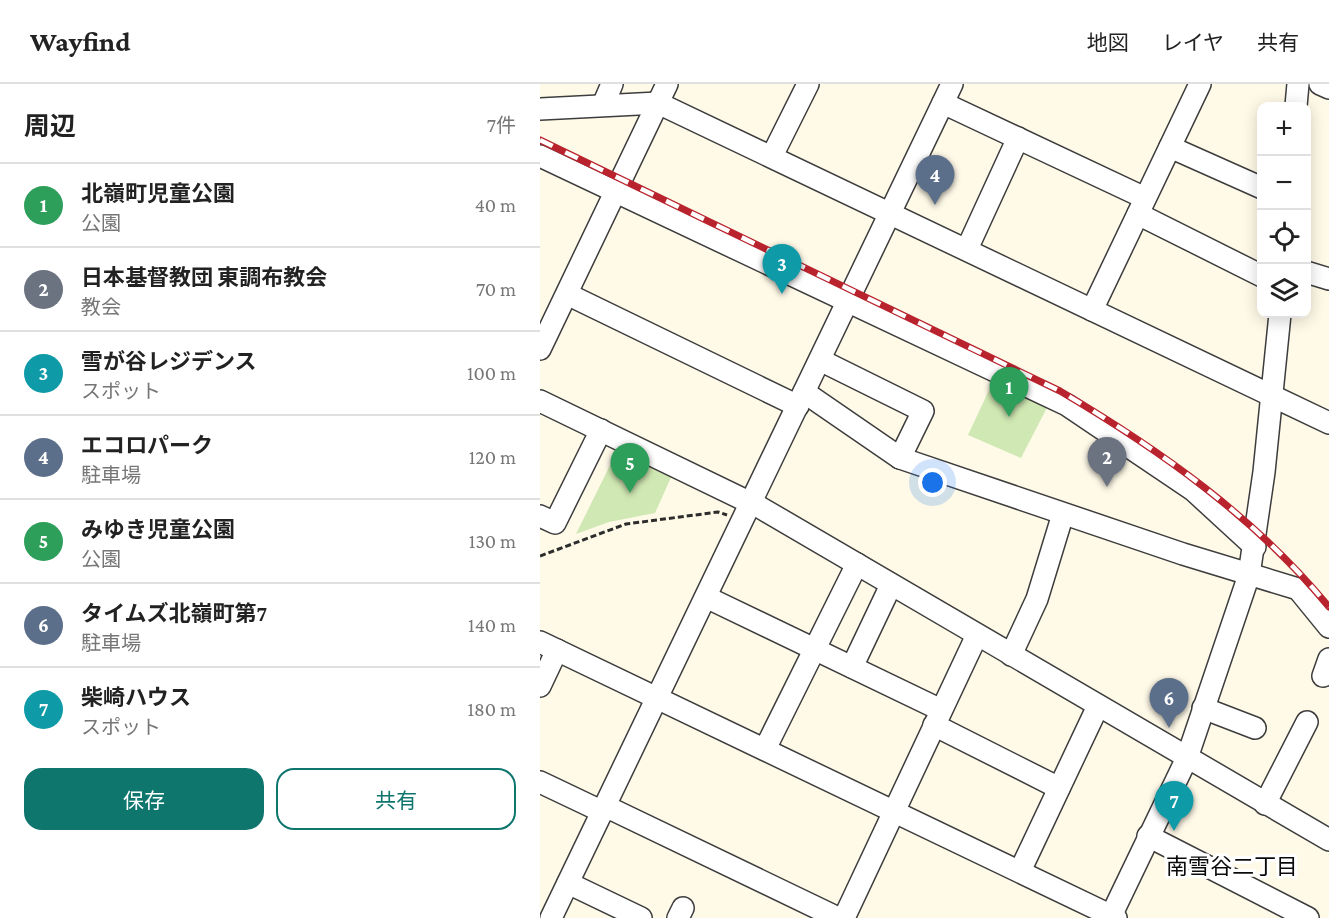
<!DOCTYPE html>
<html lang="ja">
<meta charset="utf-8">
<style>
body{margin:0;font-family:"Crimson Pro","Noto Sans JP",serif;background:#f2f2f2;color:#222}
.controls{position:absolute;right:18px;top:18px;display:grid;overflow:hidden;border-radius:12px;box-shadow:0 3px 15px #0003}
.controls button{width:54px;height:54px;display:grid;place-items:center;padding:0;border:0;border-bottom:2px solid #e0e0e0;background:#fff;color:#222;font:30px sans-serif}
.you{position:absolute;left:393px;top:399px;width:21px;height:21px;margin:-15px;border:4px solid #fff;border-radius:50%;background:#1a73e8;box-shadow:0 0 0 9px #1a73e833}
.badge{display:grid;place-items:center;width:39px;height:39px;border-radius:50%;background:#0f766e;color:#fff;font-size:20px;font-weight:700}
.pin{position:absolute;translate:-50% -50px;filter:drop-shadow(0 2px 3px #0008)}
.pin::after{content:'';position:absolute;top:32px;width:21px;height:18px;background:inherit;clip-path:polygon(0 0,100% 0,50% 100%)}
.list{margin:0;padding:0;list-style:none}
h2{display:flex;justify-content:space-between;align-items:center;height:78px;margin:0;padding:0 24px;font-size:26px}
h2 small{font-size:20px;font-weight:400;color:#767676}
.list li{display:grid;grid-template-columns:39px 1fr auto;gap:18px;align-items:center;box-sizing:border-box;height:84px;padding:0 24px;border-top:2px solid #e0e0e0}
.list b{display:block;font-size:22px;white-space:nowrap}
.list p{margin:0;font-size:20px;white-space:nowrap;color:#767676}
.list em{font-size:20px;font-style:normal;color:#767676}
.actions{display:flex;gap:12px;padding:18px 24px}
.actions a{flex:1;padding:14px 0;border:2px solid #0f766e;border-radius:18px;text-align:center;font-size:21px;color:#0f766e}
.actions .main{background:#0f766e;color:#fff}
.icon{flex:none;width:33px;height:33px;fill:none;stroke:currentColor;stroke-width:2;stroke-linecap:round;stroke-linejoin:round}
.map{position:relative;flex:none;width:789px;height:834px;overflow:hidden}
header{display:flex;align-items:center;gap:36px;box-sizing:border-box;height:84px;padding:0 30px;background:#fff;border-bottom:2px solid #e0e0e0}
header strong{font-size:28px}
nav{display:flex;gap:33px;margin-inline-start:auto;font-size:21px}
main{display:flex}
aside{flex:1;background:#fff}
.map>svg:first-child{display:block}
.green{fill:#d0e8b3}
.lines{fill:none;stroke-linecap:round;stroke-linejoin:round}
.minor-casing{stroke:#3d3d3d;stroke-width:24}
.path{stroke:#2c2c2c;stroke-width:3;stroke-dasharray:6 3;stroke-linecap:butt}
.minor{stroke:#fff;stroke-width:21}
.rail-casing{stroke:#b9232e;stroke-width:7}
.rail{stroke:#fff;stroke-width:4.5;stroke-dasharray:14;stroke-linecap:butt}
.labels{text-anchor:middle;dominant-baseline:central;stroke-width:6;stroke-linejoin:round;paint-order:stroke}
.neighbourhood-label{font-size:22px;fill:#0a0a0a;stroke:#fff}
</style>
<header>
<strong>Wayfind</strong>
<nav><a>地図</a><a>レイヤ</a><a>共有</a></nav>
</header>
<main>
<aside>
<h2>周辺<small>7件</small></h2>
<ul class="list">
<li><span class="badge" style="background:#2e9e5b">1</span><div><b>北嶺町児童公園</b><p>公園</p></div><em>40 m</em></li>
<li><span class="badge" style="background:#6b7280">2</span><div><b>日本基督教団 東調布教会</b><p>教会</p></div><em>70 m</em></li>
<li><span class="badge" style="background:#0f9aa8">3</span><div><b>雪が谷レジデンス</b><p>スポット</p></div><em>100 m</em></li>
<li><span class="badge" style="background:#5c6f8a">4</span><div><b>エコロパーク</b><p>駐車場</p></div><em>120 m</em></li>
<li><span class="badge" style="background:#2e9e5b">5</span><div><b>みゆき児童公園</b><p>公園</p></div><em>130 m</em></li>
<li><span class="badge" style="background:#5c6f8a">6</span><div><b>タイムズ北嶺町第7</b><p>駐車場</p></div><em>140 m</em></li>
<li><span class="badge" style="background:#0f9aa8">7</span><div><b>柴崎ハウス</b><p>スポット</p></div><em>180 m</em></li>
</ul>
<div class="actions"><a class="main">保存</a><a>共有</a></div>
</aside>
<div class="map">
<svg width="789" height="834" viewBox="0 0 789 834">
<rect width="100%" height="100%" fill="#fffae8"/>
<g class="green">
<path d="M457 289 512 314 481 374 428 351Z"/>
<path d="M79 363 133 389 115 429 69 438 36 450Z"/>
</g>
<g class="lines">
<g class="minor-casing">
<g id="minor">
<path d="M780 0 789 4"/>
<path d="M403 19 605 114"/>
<path d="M63 21 72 0"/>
<path d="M756 22 758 0"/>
<path d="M0 25 118 19 789 339"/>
<path d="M630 63 722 104"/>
<path d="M0 72 527 321 653 406 715 463"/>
<path d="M232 72 268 0"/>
<path d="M598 130 722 192"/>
<path d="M427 165 478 54"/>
<path d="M766 188 789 195"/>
<path d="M27 210 258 322"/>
<path d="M552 226 660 0"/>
<path d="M0 265 127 0"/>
<path d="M280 276 383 327 360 374"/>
<path d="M264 308 360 374 643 470 758 505 789 543"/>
<path d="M0 317 221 424 789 756"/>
<path d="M0 432 15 439 61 346"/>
<path d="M166 513 401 626"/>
<path d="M0 558 576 834"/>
<path d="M471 571 497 515 523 430"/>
<path d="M312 583 351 501"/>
<path d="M783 592 789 575"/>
<path d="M0 602 17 566"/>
<path d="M663 624 715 644"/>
<path d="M394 641 519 704"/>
<path d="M225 665 317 480"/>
<path d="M0 698 63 728"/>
<path d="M725 720 767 638"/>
<path d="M65 722 298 834"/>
<path d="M608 752 768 834"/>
<path d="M480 787 558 622"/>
<path d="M28 799 101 834"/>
<path d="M11 834 412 0"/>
<path d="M138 834 143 824"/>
<path d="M304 834 437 551"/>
<path d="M570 834 647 674 709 491 724 388 740 230"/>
</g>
</g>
<path class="path" d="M0 472 86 440 178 428 187 431"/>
<use href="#minor" class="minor"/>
<g class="rail-casing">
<path id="rail" d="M0 56 520 307C620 366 715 433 789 523"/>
</g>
<use href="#rail" class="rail"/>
</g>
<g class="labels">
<g class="neighbourhood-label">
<text x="692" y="782">南雪谷二丁目</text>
</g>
</g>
</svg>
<div class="controls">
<button>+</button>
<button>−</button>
<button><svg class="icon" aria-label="locate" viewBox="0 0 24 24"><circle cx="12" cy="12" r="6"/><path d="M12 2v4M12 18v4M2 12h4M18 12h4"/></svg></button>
<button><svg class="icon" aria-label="layers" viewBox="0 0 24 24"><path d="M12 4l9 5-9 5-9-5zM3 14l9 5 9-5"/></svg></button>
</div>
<div class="you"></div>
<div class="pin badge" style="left:469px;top:333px;background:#2e9e5b">1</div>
<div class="pin badge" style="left:567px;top:403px;background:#6b7280">2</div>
<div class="pin badge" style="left:242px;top:210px;background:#0f9aa8">3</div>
<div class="pin badge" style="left:395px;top:121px;background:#5c6f8a">4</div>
<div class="pin badge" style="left:90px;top:409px;background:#2e9e5b">5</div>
<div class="pin badge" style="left:629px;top:644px;background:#5c6f8a">6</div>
<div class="pin badge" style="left:634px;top:747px;background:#0f9aa8">7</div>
</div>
</main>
